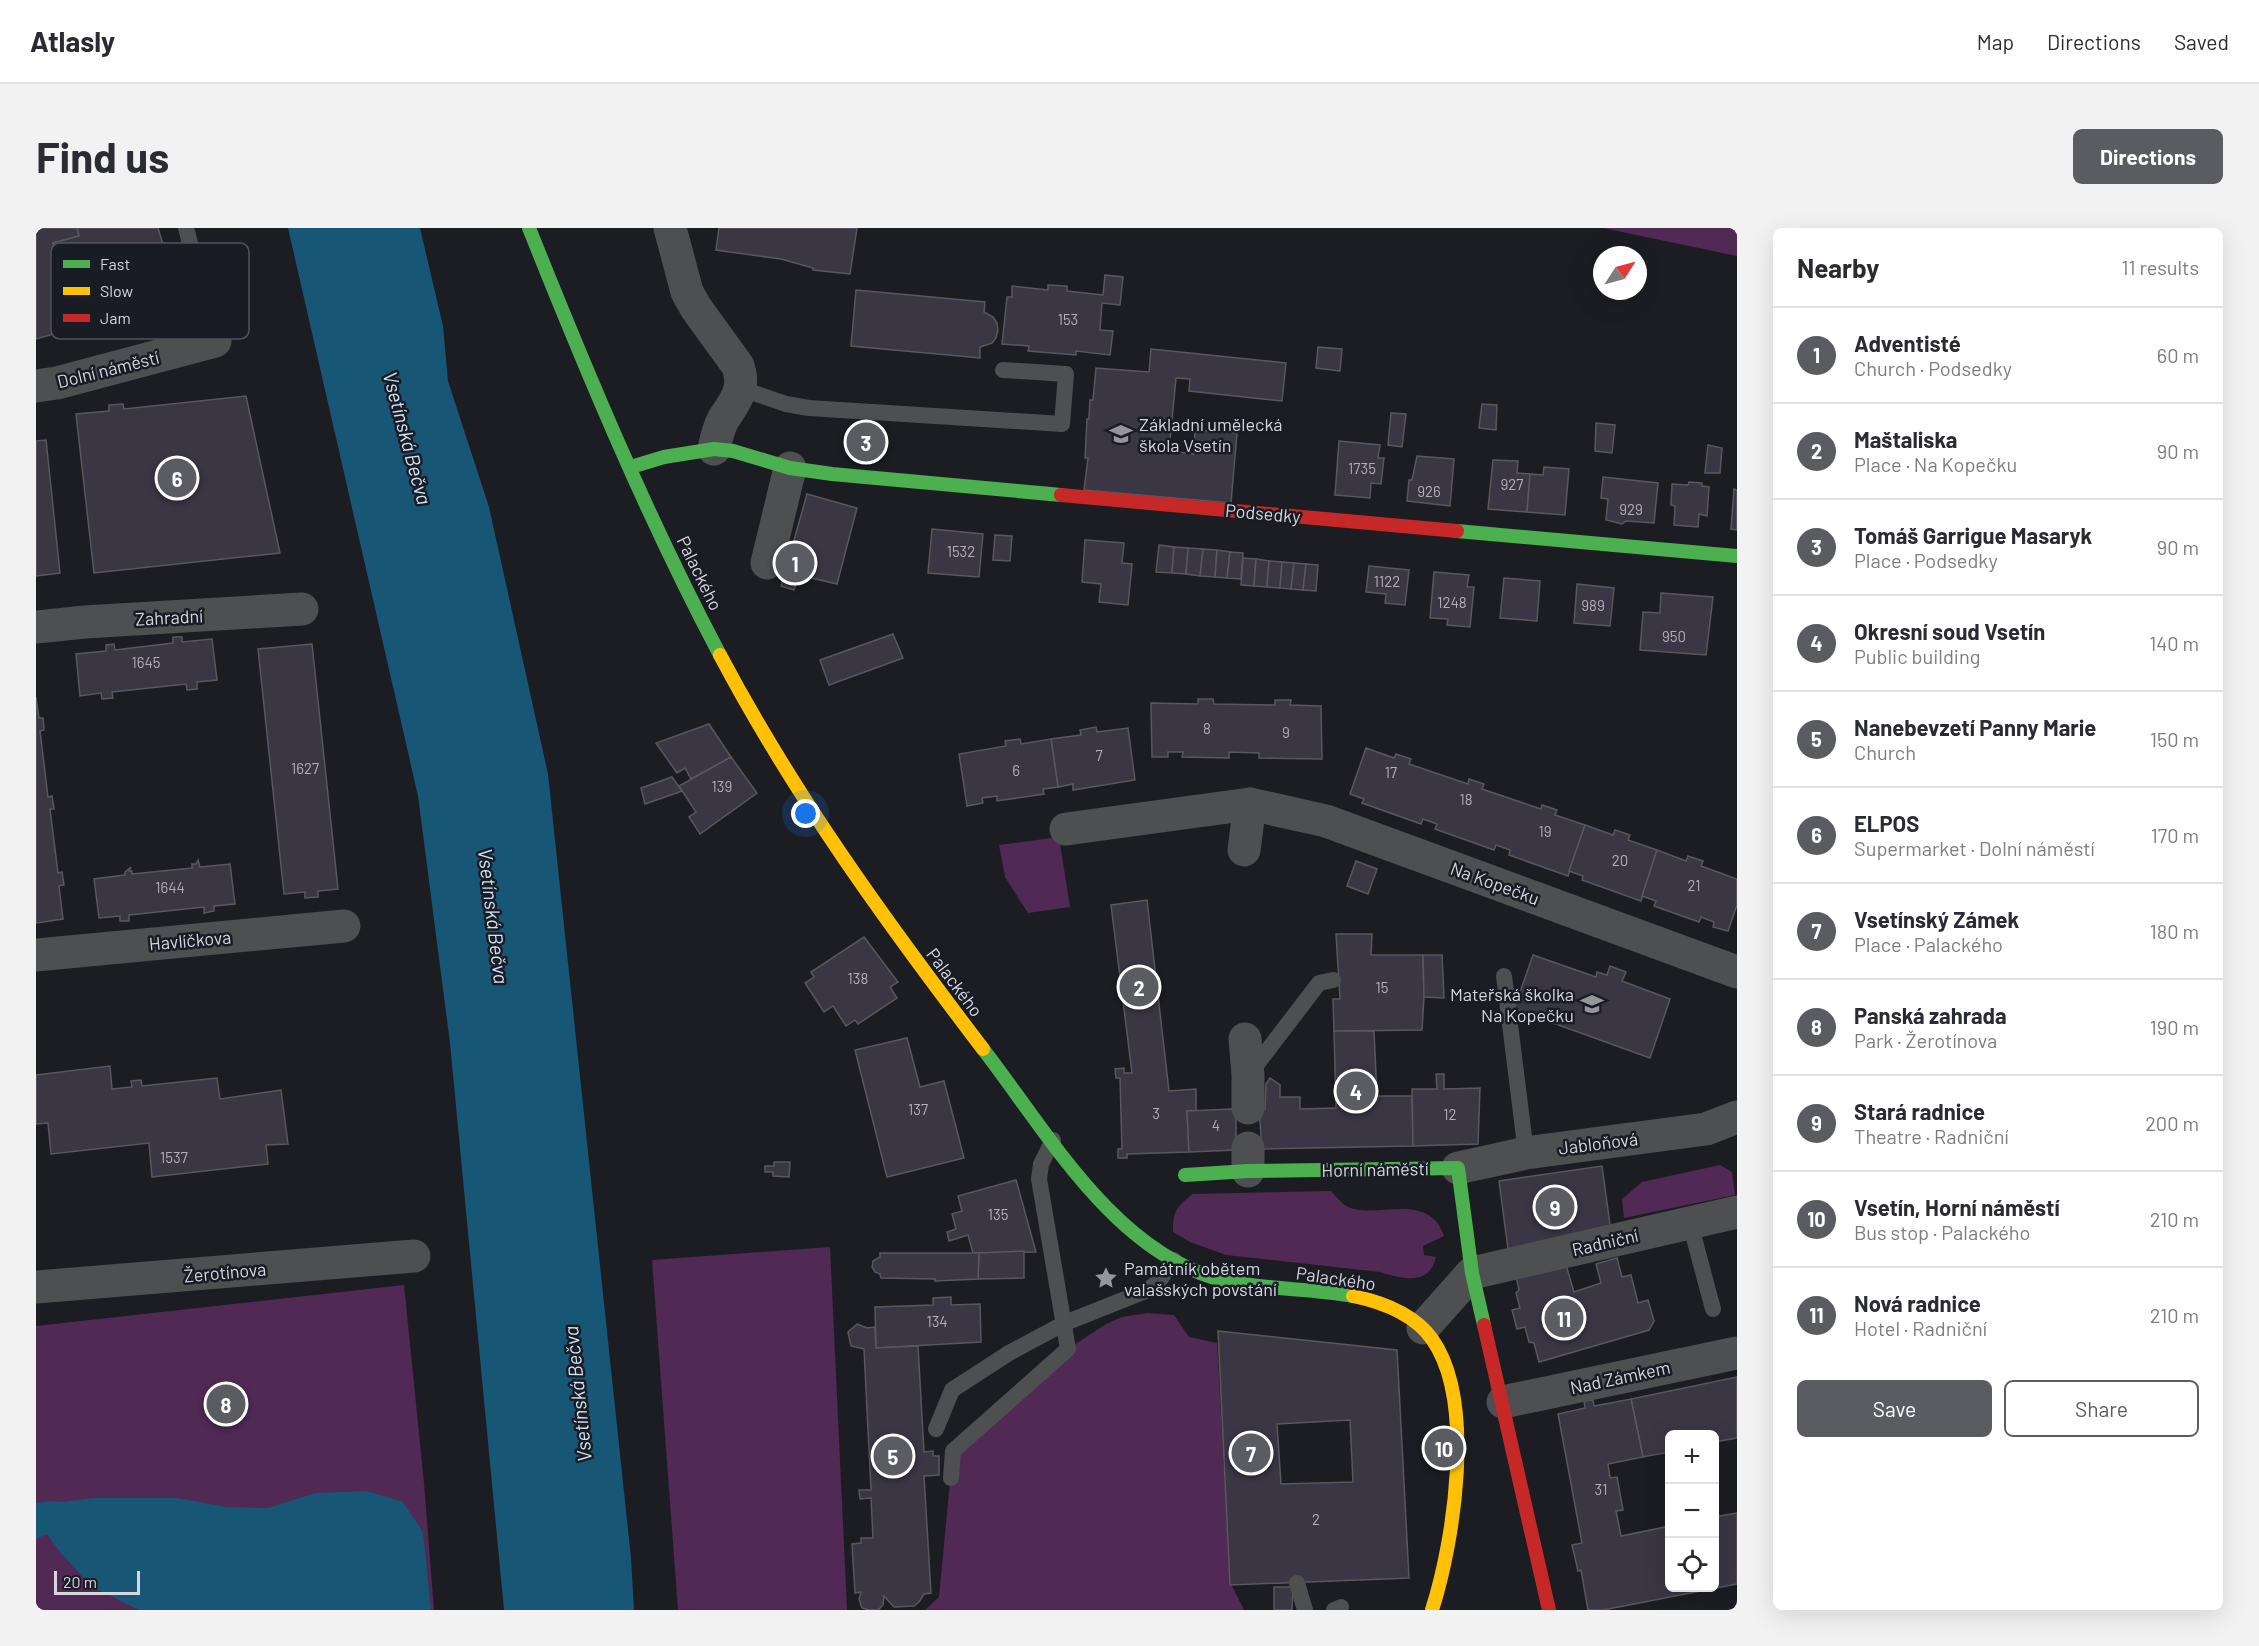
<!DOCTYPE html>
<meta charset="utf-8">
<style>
body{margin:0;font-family:Barlow,sans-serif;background:#f2f2f3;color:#2b2b33}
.controls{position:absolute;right:18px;bottom:18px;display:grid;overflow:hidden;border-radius:9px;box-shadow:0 6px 24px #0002}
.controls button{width:54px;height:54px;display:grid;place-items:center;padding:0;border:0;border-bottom:2px solid #e1e1e2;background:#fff;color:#2b2b33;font:30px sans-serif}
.compass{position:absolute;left:1557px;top:18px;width:54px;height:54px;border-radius:50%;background:#fff;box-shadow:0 6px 24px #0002;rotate:54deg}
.scale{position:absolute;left:18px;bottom:15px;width:86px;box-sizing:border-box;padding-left:6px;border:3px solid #d6d7de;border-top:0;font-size:16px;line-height:21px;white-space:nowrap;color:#d6d7de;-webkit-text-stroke:4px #191b25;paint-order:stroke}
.you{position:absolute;left:770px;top:586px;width:21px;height:21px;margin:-15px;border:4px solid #fff;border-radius:50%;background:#1a73e8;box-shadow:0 0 0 9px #1a73e833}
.badge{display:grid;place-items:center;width:39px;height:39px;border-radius:50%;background:#5b5b62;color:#fff;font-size:20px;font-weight:700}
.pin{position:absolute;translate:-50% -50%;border:3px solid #fff;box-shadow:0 2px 6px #0006}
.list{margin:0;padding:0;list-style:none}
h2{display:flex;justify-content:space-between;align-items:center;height:78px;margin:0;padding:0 24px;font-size:26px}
h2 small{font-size:20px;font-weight:400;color:#7c7c81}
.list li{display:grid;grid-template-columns:39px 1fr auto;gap:18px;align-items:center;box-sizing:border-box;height:96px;padding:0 24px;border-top:2px solid #e1e1e2}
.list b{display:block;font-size:22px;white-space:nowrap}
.list p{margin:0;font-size:20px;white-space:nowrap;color:#7c7c81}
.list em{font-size:20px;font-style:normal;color:#7c7c81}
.actions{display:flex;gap:12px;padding:18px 24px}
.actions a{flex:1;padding:14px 0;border:2px solid #5b5b62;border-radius:9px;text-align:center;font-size:21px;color:#5b5b62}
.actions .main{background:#5b5b62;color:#fff}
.icon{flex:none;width:33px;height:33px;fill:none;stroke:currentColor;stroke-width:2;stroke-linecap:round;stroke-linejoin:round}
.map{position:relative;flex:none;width:1701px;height:1382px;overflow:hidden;border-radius:9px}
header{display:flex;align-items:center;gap:36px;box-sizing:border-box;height:84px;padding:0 30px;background:#fff;border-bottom:2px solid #e1e1e2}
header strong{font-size:28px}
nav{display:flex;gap:33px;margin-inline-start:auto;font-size:21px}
.intro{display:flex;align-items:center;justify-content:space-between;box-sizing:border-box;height:144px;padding:0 36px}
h1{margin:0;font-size:42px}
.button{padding:15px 27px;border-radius:9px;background:#5b5b62;color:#fff;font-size:21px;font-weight:700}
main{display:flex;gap:36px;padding:0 36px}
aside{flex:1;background:#fff;border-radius:9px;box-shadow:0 6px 24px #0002}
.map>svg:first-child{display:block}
.green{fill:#502955}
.water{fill:#175675}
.building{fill:#3a3644;stroke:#58585c;stroke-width:1.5;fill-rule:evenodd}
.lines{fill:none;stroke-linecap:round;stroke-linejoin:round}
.lane{stroke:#4e4f51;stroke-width:16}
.street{stroke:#4e4f51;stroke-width:33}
.fast{stroke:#4caf50;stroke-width:14}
.slow{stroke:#ffc107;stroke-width:14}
.jam{stroke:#c62828;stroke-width:14}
.labels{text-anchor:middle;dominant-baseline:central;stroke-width:5;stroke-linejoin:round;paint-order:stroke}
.number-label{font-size:15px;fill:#afafb8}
.street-label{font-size:18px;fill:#d6d7de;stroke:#191b25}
.poi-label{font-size:18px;fill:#d6d7de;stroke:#191b25;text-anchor:start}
.water-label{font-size:20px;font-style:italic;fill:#d0e4f1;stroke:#191b25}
.key{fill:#191b25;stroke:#52535c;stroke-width:1.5}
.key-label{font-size:16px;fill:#d6d7de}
</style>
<header>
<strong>Atlasly</strong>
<nav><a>Map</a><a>Directions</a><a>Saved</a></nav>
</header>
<div class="intro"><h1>Find us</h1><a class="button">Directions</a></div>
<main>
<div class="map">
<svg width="1701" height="1382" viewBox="0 0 1701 1382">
<rect width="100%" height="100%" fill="#1c1d22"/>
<g class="green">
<path d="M1567 0H1701V28Z"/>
<path d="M1023 609 1034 679 992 685 969 649 963 617Z"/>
<path d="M1684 937 1696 944 1699 967 1588 990 1586 971 1606 954Z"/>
<path d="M1295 963C1300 968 1306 976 1312 979 1339 990 1375 970 1399 992 1403 996 1406 1003 1408 1008L1387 1018 1388 1027 1400 1029C1394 1058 1366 1051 1344 1044L1190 1027 1154 1014 1137 1004C1137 983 1140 979 1157 966Z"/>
<path d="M794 1019 811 1382H642L616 1032Z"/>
<path d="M368 1057 388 1255 398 1382H0V1098Z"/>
<path d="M1111 1085 1138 1087 1153 1109 1181 1115 1194 1354 1208 1382H889L903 1369 917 1223 1032 1121 1070 1096 1086 1089Z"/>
</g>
<g class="water">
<path d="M252 0H384L407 98 412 153 453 279 512 546 595 1330 598 1382H468L414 815 382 568Z"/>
<path d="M331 1263 367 1274 387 1304 395 1382H103L55 1358 24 1324 11 1306 0 1311V1275L16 1273 27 1274 56 1270H141L191 1279 232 1280 279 1265Z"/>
</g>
<g class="building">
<path d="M0 0H41L43 8 17 15 23 38 29 36 36 59 31 60 42 99 0 111Z"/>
<path d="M41 0H122L144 72 42 99 31 60 36 59 29 36 23 38 17 15 43 8Z"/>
<path d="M683 0H821L814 46 777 42V40L745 31 680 22Z"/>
<path d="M1069 47 1087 49 1084 77 1066 75 1064 102 1077 103 1074 127 1040 123V127L992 123 993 118 966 116 971 69H976V58L1012 62V57L1031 58V63L1067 67Z"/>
<path d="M820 62 949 74 948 84 957 89 961 95 962 102 960 110 956 115 944 119V130L815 118Z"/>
<path d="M1282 119 1306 121 1304 143 1280 140Z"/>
<path d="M1115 121 1250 135 1246 173 1153 163 1154 151 1140 150 1133 223 1158 226 1159 202 1201 205 1195 275 1048 262 1052 230H1049L1051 191H1053L1054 172H1057L1060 140 1113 144Z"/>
<path d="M210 168 244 325 58 345 40 186 73 183V177L87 176 88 181Z"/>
<path d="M1446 176 1461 177 1460 202 1443 200Z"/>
<path d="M1355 185 1370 186 1366 219 1352 217Z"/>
<path d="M1560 195 1579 197 1576 225 1559 223Z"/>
<path d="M10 212 24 345 0 348V213Z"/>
<path d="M1303 213 1344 217 1342 230H1348L1345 256 1335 255 1334 270 1299 267Z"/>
<path d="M1672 217 1686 220 1684 245H1669Z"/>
<path d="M1381 228 1418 231 1414 278 1371 273 1373 252H1376Z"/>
<path d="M1457 232 1482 233 1481 245 1494 246 1491 284 1452 281Z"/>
<path d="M1508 239 1533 241 1529 287 1491 284 1494 246 1507 247Z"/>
<path d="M1567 249 1622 255 1618 295 1590 293 1586 296 1570 292 1572 271 1565 270Z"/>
<path d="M1653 254 1666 255V258L1673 259 1671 288 1663 286 1662 299 1638 297 1639 278 1635 277 1636 256 1652 257Z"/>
<path d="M1698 261 1701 262V302L1695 301Z"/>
<path d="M771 266 821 280 801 356 763 347 758 362 745 358Z"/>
<path d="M896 301 947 306 943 349 892 345Z"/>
<path d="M959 307 976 308 974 333 957 332Z"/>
<path d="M1049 312 1088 315 1086 335 1096 336 1092 377 1063 374 1065 356 1046 354Z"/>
<path d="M1123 317 1138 319 1136 345 1120 344Z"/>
<path d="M1138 319 1152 320 1150 346 1136 345Z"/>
<path d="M1152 320 1167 321 1164 348 1150 346Z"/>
<path d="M1167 321 1181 322 1179 349 1164 348Z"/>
<path d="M1181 322 1194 324 1191 350 1179 349Z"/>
<path d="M1194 324 1207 325 1205 351 1191 350Z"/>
<path d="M1207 330 1220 331 1218 358 1205 357Z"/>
<path d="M1220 331 1233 333 1231 359 1218 358Z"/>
<path d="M1233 333 1246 334 1244 360 1231 359Z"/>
<path d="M1246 334 1258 335 1255 361 1244 360Z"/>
<path d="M1258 335 1270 336 1267 362 1255 361Z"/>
<path d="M1270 336 1282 337 1280 363 1267 362Z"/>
<path d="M1333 338 1373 342 1369 377 1349 375 1350 366 1330 364Z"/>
<path d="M1398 344 1433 347 1431 359H1438L1434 399 1411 397 1412 391 1394 390Z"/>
<path d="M1468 350 1504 353 1501 393 1464 390Z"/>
<path d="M1541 356 1578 360 1574 398 1538 395Z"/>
<path d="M1625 365 1677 369 1670 427 1604 422 1607 384 1624 385Z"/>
<path d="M857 406 867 430 793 457 784 432Z"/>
<path d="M137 409H146V414L176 411 181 452 161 454V461L151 462 150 456 76 464 77 470 66 471 65 465 44 468 40 426 70 423V417L78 416 79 422 137 415Z"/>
<path d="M276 416 302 661 282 663V669L269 670V664L248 666 222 421Z"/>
<path d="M0 469 3 490H7L8 502 4 503 12 569 16 568 18 581H14L22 645 26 644 28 657 23 658 27 691 0 695Z"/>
<path d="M1162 471H1177L1178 476 1239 477V472H1255L1254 477 1285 478 1286 531 1223 530V525L1193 524V530L1146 529 1147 524H1132V529H1116L1115 475 1162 476Z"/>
<path d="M673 496 695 529 655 551 649 540 641 545 620 515Z"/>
<path d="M1060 499 1061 504 1092 500 1099 552 1037 562V556L1022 559 1015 511 1045 507 1044 502Z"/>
<path d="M984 511 985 516 1015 511 1022 559 1007 561 1008 566 961 573V568L946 570 947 575 931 578 923 526 970 518 969 513Z"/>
<path d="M1330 520 1358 530 1360 526 1375 531 1373 536 1432 556 1433 551 1448 556 1446 561 1505 581 1506 577 1521 582 1519 587 1549 597 1532 648 1473 627 1474 622 1460 617 1458 622 1399 601 1401 596 1387 591 1385 596 1326 575 1328 571 1314 566Z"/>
<path d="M695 529 721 565 664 606 653 589 660 584 643 558Z"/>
<path d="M636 549 646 563 609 576 605 560Z"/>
<path d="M1549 597 1577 607 1579 602 1594 607 1592 612 1621 622 1605 673 1546 652 1547 648 1533 643Z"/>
<path d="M1621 622 1650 633 1652 628 1667 633 1665 638 1701 651V677L1692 703 1677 699 1678 694 1665 689 1663 694 1618 678 1620 673 1606 668Z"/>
<path d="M162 632 164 639 194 636 199 676 178 678V683L168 685V679L93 687V693H84V688L63 690 58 651 89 647V644L95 639 93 643H96V646L156 640V636H160Z"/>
<path d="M1320 633 1341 641 1332 666 1311 658Z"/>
<path d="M1111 672 1133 863 1160 861V883H1151L1153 924 1091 926V930H1082V921H1086L1084 850H1080L1079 841 1088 840V845H1096L1075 677Z"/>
<path d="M1300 706H1336L1335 727H1387L1388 769 1386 802 1298 803 1297 771H1304Z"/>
<path d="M828 709 862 754 854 759 861 770 822 796 819 792 810 798 797 778 788 784 769 755 778 749 775 744Z"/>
<path d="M1387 727H1406L1408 770 1388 769Z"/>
<path d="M1497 727 1560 749 1561 744 1571 747 1574 738 1590 744 1586 753 1634 771 1614 830 1478 781Z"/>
<path d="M1298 803H1338L1341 868H1376L1377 918 1226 921 1223 881H1229L1230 856 1234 850 1244 857V869H1264V881L1300 880Z"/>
<path d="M871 810 884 859 908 853 928 930 851 949 819 822Z"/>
<path d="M74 838 76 861 96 859 95 853 105 852 106 858 181 850 184 871 245 862 252 916 230 917 232 936 116 949 113 915 15 926 12 895 0 896V847Z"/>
<path d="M1400 846H1408V861L1444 860 1442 916 1377 918 1376 861H1401Z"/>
<path d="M1197 881 1200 883V922L1153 924 1151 883Z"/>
<path d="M738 934H754L753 949 737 948V944H729V938H738Z"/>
<path d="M1566 938 1575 1004 1472 1021 1463 953Z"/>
<path d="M980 952 1000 1024 937 1025 932 1007 913 1013 911 1004 920 1001 916 986 926 983 922 968Z"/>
<path d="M988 1023V1050L942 1051 943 1025Z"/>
<path d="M844 1025H943L942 1051 899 1053V1051L845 1050 844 1046 839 1044 836 1039 837 1033 844 1029Z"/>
<path d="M1528 1030 1538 1064 1565 1055 1560 1036 1581 1030 1586 1049 1595 1047 1602 1075 1612 1072 1618 1093 1613 1102 1503 1134 1498 1115 1493 1114 1489 1099 1481 1101 1476 1082 1484 1080 1480 1065 1483 1062 1479 1043Z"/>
<path d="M915 1069V1077L944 1076 945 1114 840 1120 839 1079 897 1077V1070Z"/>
<path d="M821 1096 831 1100 839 1099 840 1120 882 1118 888 1224 897 1223V1228H903V1247L888 1248 895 1365 888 1366 883 1374 878 1378 858 1379 848 1368 847 1377 842 1382H833L826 1380 823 1371 825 1364 819 1365 816 1316 825 1315V1310H837L835 1270 824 1271 823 1262H835L828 1121 815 1118 812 1104Z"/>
<path d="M1182 1103 1361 1122 1373 1350 1194 1357ZM1314 1192 1317 1254 1245 1256 1241 1196Z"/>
<path d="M1701 1149V1210L1678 1214V1206H1634V1224L1607 1229 1595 1171Z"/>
<path d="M1595 1171 1607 1229 1572 1236 1574 1250 1581 1249 1587 1282 1580 1283 1585 1308 1634 1298V1360H1678V1289L1701 1285V1356L1567 1382H1552L1545 1342 1542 1343 1536 1317 1546 1315 1522 1186 1549 1180 1548 1173 1557 1172 1558 1178Z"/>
<path d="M1238 1359H1257L1256 1382H1238Z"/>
</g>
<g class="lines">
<g class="lane">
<path d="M150 0 179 113"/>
<path d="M706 161 750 176 773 180 1026 196 1030 146 967 142"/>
<path d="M1468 748 1490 925"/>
<path d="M1215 844 1283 755 1297 752"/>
<path d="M1654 995 1677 1081"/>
<path d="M900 1201 916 1162 973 1125 1029 1095 1112 1062 1123 1053 1138 1032"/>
<path d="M915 1250 917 1223 1032 1121 1003 951 1005 936 1017 912"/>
<path d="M1261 1355 1269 1382"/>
<path d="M1298 1382 1305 1379"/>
</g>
<g class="street">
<path d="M634 0 651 64 660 80 702 138C710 162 699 173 687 192 682 201 680 211 678 221"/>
<path d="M0 158 21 155 179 113"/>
<path d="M731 335 754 240"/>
<path d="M0 399 49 394 266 381"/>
<path d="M1030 601 1214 576 1290 593 1701 744"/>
<path d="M1208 622 1214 576"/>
<path d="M0 727 308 698"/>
<path d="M1209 811 1212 847V880"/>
<path d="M1212 920V943"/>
<path d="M1422 940 1490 925 1670 901 1701 889"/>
<path d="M0 1059 378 1028"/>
<path d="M1387 1100 1436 1045 1701 984"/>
<path d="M1467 1174 1701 1125"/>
</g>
<g class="fast">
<path d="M493 0C551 145 611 289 684 427"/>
<path d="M595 239 628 229 678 221 697 223 754 240 796 246 1025 267"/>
<path d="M1421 303 1701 328"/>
<path d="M947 821C1010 902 1078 1025 1186 1052 1229 1062 1274 1060 1317 1068"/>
<path d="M1149 947 1212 943 1422 940 1436 1045 1448 1097"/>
</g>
<g class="slow">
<path d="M684 427C758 567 851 695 947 821"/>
<path d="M1317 1068C1346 1074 1378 1086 1396 1111 1440 1173 1418 1313 1396 1382"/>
</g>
<g class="jam">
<path d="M1025 267 1421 303"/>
<path d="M1448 1097 1513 1382"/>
</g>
</g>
<defs>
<g id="school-bare" transform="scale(1.8)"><path d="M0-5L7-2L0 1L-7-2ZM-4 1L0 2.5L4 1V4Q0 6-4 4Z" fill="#95969c" stroke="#191b25" stroke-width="2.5" paint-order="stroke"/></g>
<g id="sight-bare" transform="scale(1.8)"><path d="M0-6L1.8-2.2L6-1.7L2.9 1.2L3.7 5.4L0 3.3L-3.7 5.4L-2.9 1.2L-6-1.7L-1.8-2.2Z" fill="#95969c" stroke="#191b25" stroke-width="2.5" paint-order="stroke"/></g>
</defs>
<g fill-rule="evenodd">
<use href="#school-bare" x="1085" y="206"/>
<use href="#school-bare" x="1556" y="776"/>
<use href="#sight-bare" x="1070" y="1050"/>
</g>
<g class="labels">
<g class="number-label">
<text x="1032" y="91">153</text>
<text x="1326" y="240">1735</text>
<text x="1476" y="256">927</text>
<text x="1393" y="263">926</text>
<text x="1595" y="281">929</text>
<text x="925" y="323">1532</text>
<text x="1351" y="353">1122</text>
<text x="1416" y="374">1248</text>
<text x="1557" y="377">989</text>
<text x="1638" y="408">950</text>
<text x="110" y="434">1645</text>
<text x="1171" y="500">8</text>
<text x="1250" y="504">9</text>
<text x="1063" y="527">7</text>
<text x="269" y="540">1627</text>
<text x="980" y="542">6</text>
<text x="1355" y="544">17</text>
<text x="686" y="558">139</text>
<text x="1430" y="571">18</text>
<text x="1509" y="603">19</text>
<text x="1584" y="632">20</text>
<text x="1658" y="657">21</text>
<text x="134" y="659">1644</text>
<text x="822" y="750">138</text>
<text x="1346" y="759">15</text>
<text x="882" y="881">137</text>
<text x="1120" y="885">3</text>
<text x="1414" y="886">12</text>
<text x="1180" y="897">4</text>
<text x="138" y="929">1537</text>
<text x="962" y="986">135</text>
<text x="901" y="1093">134</text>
<text x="1565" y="1261">31</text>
<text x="1280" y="1291">2</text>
</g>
<g class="street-label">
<text transform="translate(72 141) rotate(-14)">Dolní náměstí</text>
<text transform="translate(1227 285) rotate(5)">Podsedky</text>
<text transform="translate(664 345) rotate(64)">Palackého</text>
<text transform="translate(133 389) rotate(-3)">Zahradní</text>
<text transform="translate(1459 655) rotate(20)">Na Kopečku</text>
<text transform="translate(154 712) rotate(-5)">Havlíčkova</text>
<text transform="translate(919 754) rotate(53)">Palackého</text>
<text transform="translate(1562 915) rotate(-7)">Jabloňová</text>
<text transform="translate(1339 941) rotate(-1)">Horní náměstí</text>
<text transform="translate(1569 1014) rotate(-13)">Radniční</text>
<text transform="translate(189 1044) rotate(-5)">Žerotínova</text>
<text transform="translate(1300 1050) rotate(8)">Palackého</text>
<text transform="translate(1584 1149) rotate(-12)">Nad Zámkem</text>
</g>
<g class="poi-label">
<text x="1103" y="196">Základní umělecká<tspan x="1103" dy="21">škola Vsetín</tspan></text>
<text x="1538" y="766" text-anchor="end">Mateřská školka<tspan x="1538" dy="21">Na Kopečku</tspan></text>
<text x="1088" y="1040">Památník obětem<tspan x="1088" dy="21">valašských povstání</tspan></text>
</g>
<g class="water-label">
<text transform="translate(372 210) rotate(75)">Vsetínská Bečva</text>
<text transform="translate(458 688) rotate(83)">Vsetínská Bečva</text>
<text transform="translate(541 1166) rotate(-96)">Vsetínská Bečva</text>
</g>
</g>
<rect x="15" y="15" width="198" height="96" rx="9" class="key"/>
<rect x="27" y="32" width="27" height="8" fill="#4caf50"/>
<rect x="27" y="59" width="27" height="8" fill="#ffc107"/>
<rect x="27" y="86" width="27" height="8" fill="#c62828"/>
<g class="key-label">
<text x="64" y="42">Fast</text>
<text x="64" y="69">Slow</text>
<text x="64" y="96">Jam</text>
</g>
</svg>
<div class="controls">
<button>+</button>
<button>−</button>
<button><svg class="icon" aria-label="locate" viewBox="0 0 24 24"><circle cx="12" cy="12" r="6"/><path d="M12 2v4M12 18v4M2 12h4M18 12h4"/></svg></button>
</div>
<svg class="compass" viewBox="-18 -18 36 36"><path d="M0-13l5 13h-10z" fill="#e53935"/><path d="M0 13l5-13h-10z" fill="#7c7c81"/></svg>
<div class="scale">20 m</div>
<div class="you"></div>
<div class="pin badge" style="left:759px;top:335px">1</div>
<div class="pin badge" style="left:1103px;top:759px">2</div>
<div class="pin badge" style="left:830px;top:214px">3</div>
<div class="pin badge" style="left:1320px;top:863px">4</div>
<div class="pin badge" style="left:857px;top:1228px">5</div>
<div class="pin badge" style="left:141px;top:250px">6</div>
<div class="pin badge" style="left:1215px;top:1225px">7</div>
<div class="pin badge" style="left:190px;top:1176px">8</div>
<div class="pin badge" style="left:1519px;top:979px">9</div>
<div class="pin badge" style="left:1408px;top:1220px">10</div>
<div class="pin badge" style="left:1528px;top:1090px">11</div>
</div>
<aside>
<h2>Nearby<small>11 results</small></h2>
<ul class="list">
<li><span class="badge">1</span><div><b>Adventisté</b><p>Church · Podsedky</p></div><em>60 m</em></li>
<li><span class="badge">2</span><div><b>Maštaliska</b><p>Place · Na Kopečku</p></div><em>90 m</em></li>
<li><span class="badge">3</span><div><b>Tomáš Garrigue Masaryk</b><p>Place · Podsedky</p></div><em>90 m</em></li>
<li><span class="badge">4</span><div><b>Okresní soud Vsetín</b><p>Public building</p></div><em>140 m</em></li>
<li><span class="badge">5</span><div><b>Nanebevzetí Panny Marie</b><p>Church</p></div><em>150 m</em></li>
<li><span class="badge">6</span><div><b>ELPOS</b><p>Supermarket · Dolní náměstí</p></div><em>170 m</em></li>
<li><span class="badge">7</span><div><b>Vsetínský Zámek</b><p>Place · Palackého</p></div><em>180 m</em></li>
<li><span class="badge">8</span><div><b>Panská zahrada</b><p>Park · Žerotínova</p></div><em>190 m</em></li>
<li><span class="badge">9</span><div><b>Stará radnice</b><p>Theatre · Radniční</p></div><em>200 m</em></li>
<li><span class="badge">10</span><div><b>Vsetín, Horní náměstí</b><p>Bus stop · Palackého</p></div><em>210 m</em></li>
<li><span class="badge">11</span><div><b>Nová radnice</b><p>Hotel · Radniční</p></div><em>210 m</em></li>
</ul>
<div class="actions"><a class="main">Save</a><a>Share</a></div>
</aside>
</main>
